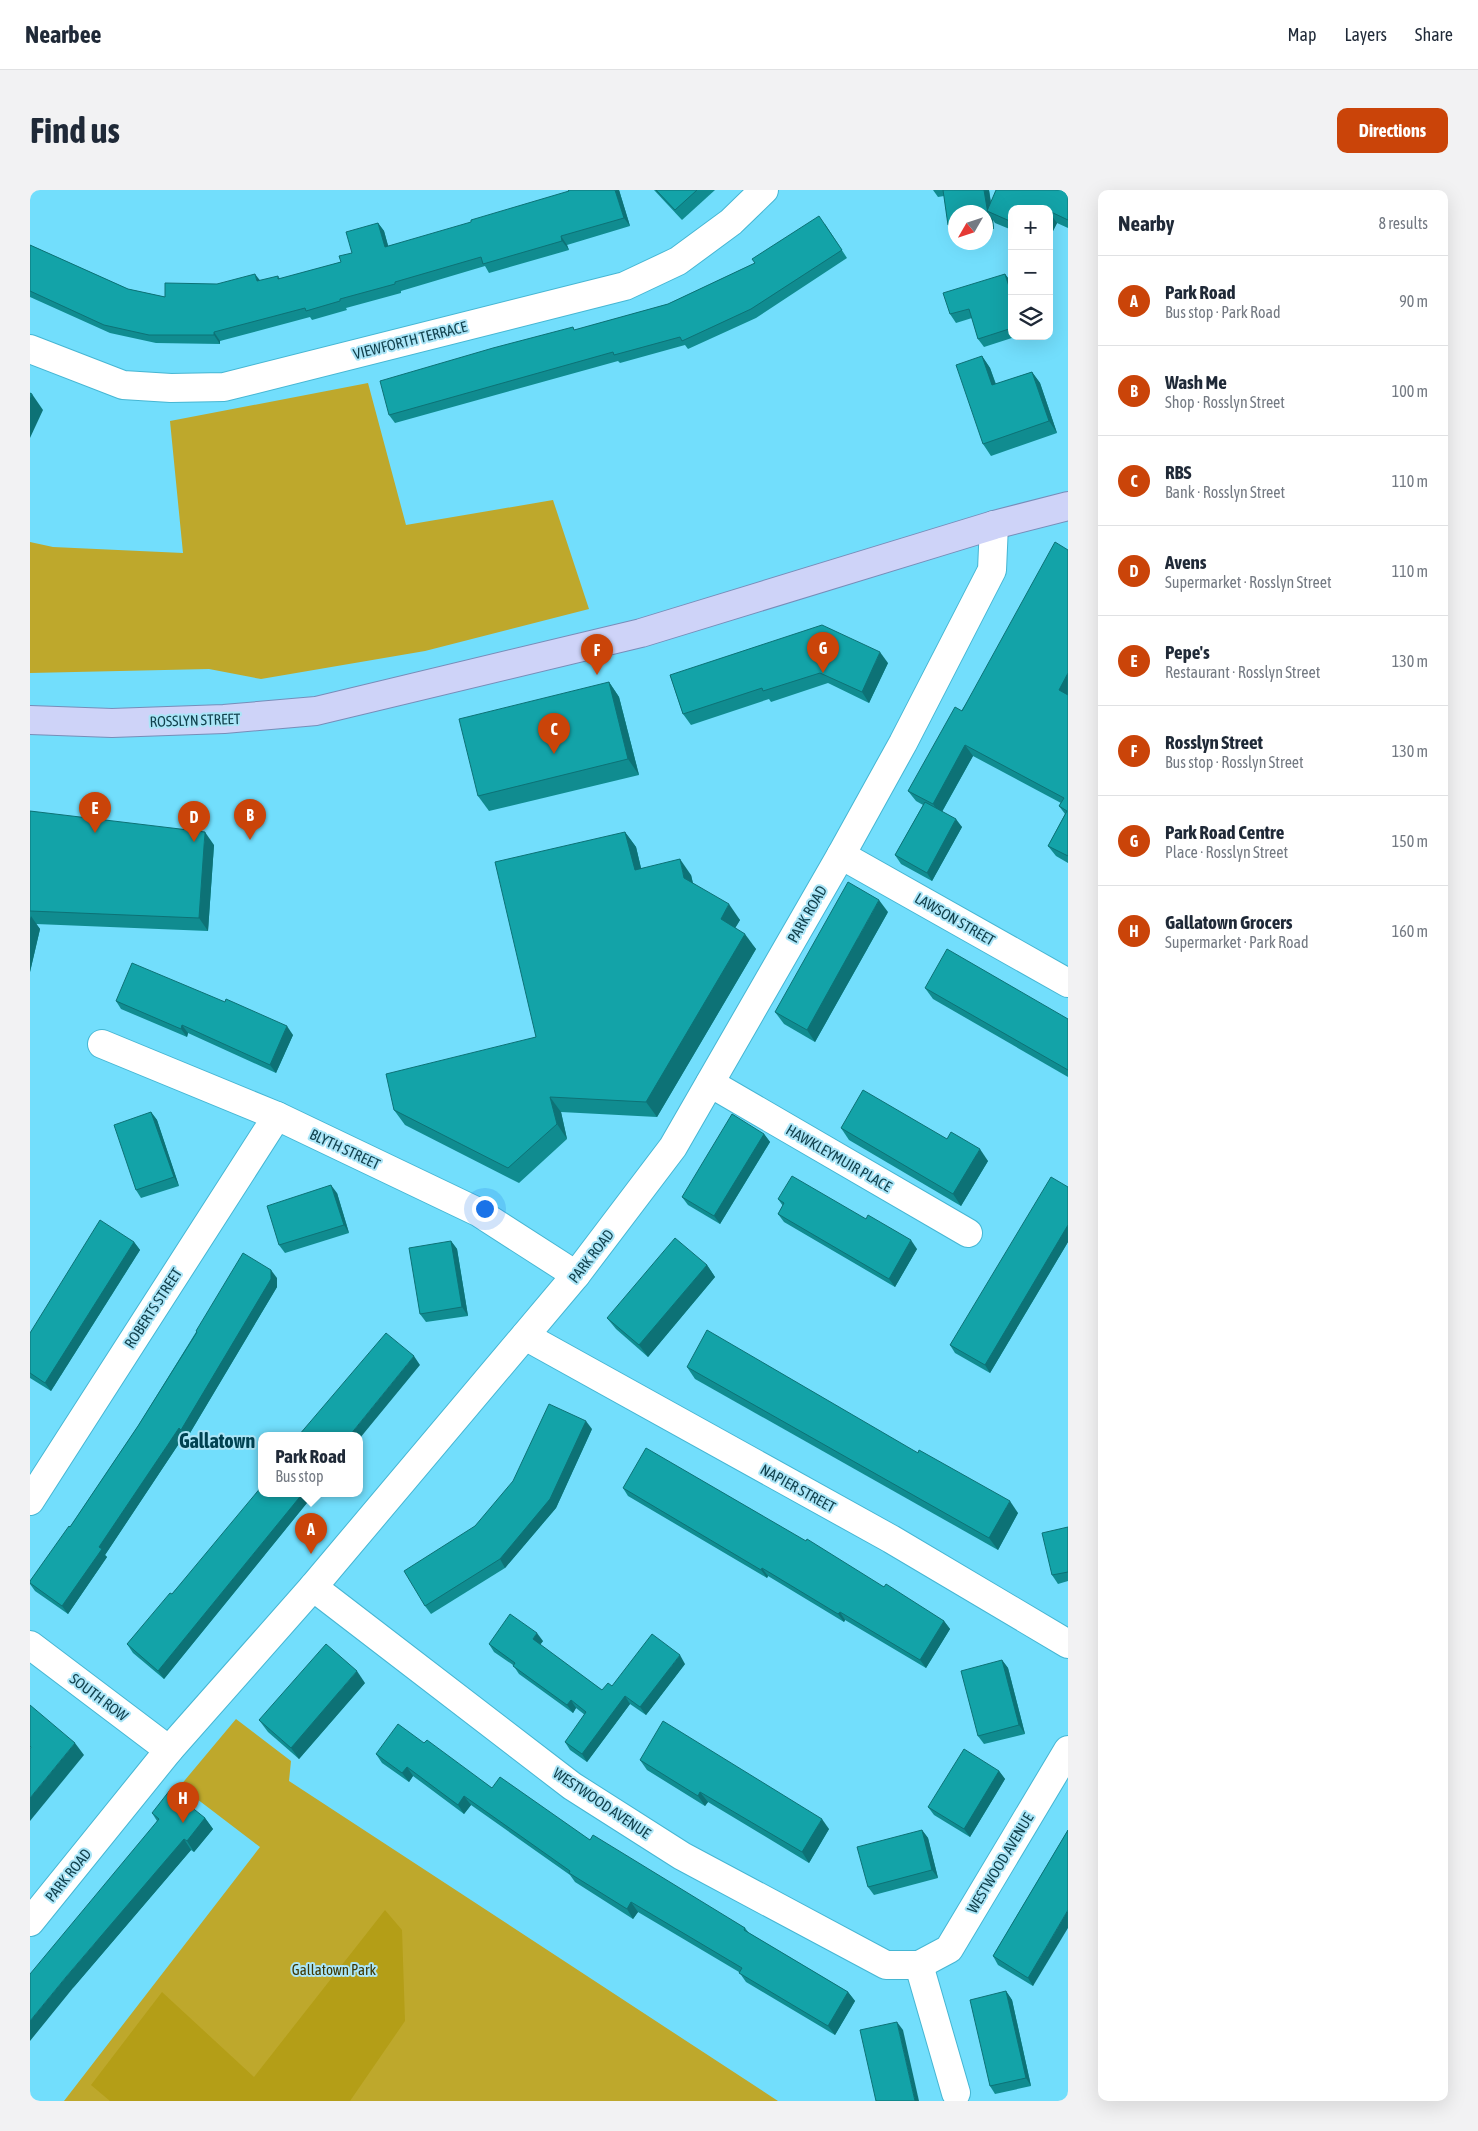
<!DOCTYPE html>
<meta charset="utf-8">
<style>
body{margin:0;font-family:"Asap Condensed",sans-serif;background:#f2f2f3;color:#1f2937}
.controls{position:absolute;right:15px;top:15px;display:grid;overflow:hidden;border-radius:10px;box-shadow:0 5px 20px #0002}
.controls button{width:45px;height:45px;display:grid;place-items:center;padding:0;border:0;border-bottom:1px solid #e0e1e3;background:#fff;color:#1f2937;font:25px sans-serif}
.compass{position:absolute;left:918px;top:15px;width:45px;height:45px;border-radius:50%;background:#fff;box-shadow:0 5px 20px #0002;rotate:231deg}
.you{position:absolute;left:454px;top:1018px;width:18px;height:18px;margin:-12px;border:4px solid #fff;border-radius:50%;background:#1a73e8;box-shadow:0 0 0 8px #1a73e833}
.badge{display:grid;place-items:center;width:32px;height:32px;border-radius:50%;background:#ca4409;color:#fff;font-size:16px;font-weight:700}
.pin{position:absolute;translate:-50% -41px;filter:drop-shadow(0 1px 2px #0008)}
.pin::after{content:'';position:absolute;top:26px;width:18px;height:15px;background:inherit;clip-path:polygon(0 0,100% 0,50% 100%)}
.popup{position:absolute;left:228px;top:1242px;width:105px;height:65px;box-sizing:border-box;display:grid;place-content:center;border-radius:10px;background:#fff;filter:drop-shadow(0 1px 4px #0005);font-size:16px;white-space:nowrap;color:#747a83}
.popup b{font-size:19px;color:#1f2937}
.popup::after{content:'';position:absolute;left:50%;top:100%;margin-left:-10px;border:10px solid transparent;border-top-color:#fff}
.list{margin:0;padding:0;list-style:none}
h2{display:flex;justify-content:space-between;align-items:center;height:65px;margin:0;padding:0 20px;font-size:21px}
h2 small{font-size:16px;font-weight:400;color:#747a83}
.list li{display:grid;grid-template-columns:32px 1fr auto;gap:15px;align-items:center;box-sizing:border-box;height:90px;padding:0 20px;border-top:1px solid #e0e1e3}
.list b{display:block;font-size:19px;white-space:nowrap}
.list p{margin:0;font-size:16px;white-space:nowrap;color:#747a83}
.list em{font-size:16px;font-style:normal;color:#747a83}
.icon{flex:none;width:28px;height:28px;fill:none;stroke:currentColor;stroke-width:2;stroke-linecap:round;stroke-linejoin:round}
.map{position:relative;flex:none;width:1038px;height:1911px;overflow:hidden;border-radius:10px}
header{display:flex;align-items:center;gap:30px;box-sizing:border-box;height:70px;padding:0 25px;background:#fff;border-bottom:1px solid #e0e1e3}
header strong{font-size:24px}
nav{display:flex;gap:28px;margin-inline-start:auto;font-size:18px}
.intro{display:flex;align-items:center;justify-content:space-between;box-sizing:border-box;height:120px;padding:0 30px}
h1{margin:0;font-size:35px}
.button{padding:12px 22px;border-radius:10px;background:#ca4409;color:#fff;font-size:18px;font-weight:700}
main{display:flex;gap:30px;padding:0 30px}
aside{flex:1;background:#fff;border-radius:10px;box-shadow:0 5px 20px #0002}
.map>svg:first-child{display:block}
.green{fill:#bea82c}
.forest{fill:#b49e17}
.lines{fill:none;stroke-linecap:round;stroke-linejoin:round}
.minor-casing{stroke:#46b6d3;stroke-width:30}
.primary-casing{stroke:#778db9;stroke-width:30}
.minor{stroke:#fff;stroke-width:28}
.primary{stroke:#ced3f8;stroke-width:28}
.wall{fill:#108c90}
.shaded-wall{fill:#0d7276}
.building{fill:#13a3a8;stroke:#0d7276}
.labels{text-anchor:middle;dominant-baseline:central;stroke-width:4;stroke-linejoin:round;paint-order:stroke}
.street-label{font-size:15px;fill:#12424e;stroke:#aae5f7}
.park-label{font-size:15px;fill:#3f3601;stroke:#aae5f7}
.district-label{font-size:20px;font-weight:bold;fill:#004251;stroke:#aae5f7}
</style>
<header>
<strong>Nearbee</strong>
<nav><a>Map</a><a>Layers</a><a>Share</a></nav>
</header>
<div class="intro"><h1>Find us</h1><a class="button">Directions</a></div>
<main>
<div class="map">
<svg width="1038" height="1911" viewBox="0 0 1038 1911">
<rect width="100%" height="100%" fill="#72defc"/>
<g class="green">
<path d="M338 193 376 335 523 310 559 419 395 461 231 489 179 479 0 483V352L23 357 153 363 140 231Z"/>
<path d="M206 1529 261 1571 259 1591 748 1911H34L230 1657 150 1596Z"/>
</g>
<path class="forest" d="M355 1720 372 1740 375 1831 320 1911H80L61 1895 132 1802 224 1887Z"/>
<g class="lines">
<g class="minor-casing">
<g id="minor">
<path d="M0 159 93 195 141 198 194 197 595 96 648 71 701 32 734 0"/>
<path d="M811 665 1038 793"/>
<path d="M72 854 247 926 448 1022 546 1085"/>
<path d="M680 893 938 1043"/>
<path d="M495 1146 861 1349 1038 1454"/>
<path d="M0 1311 247 926"/>
<path d="M283 1397 542 1596 652 1666 856 1775H889L919 1759 1038 1560"/>
<path d="M0 1455 139 1560"/>
<path d="M0 1732 139 1560 283 1397 546 1085 643 957 811 665 873 553 962 380 964 335"/>
<path d="M889 1775 926 1903"/>
</g>
</g>
<g class="primary-casing">
<path id="primary" d="M0 530 82 533 194 529 286 521 611 443 964 335 1038 316"/>
</g>
<use href="#minor" class="minor"/>
<use href="#primary" class="primary"/>
</g>
<g class="wall">
<path d="M589 0 600 36 537 55 539 60 459 83 455 76 371 101V103L316 118 317 120 282 130 280 127 190 151V154L126 153 80 143 0 107V55L98 99 135 107 187 94 230 91 248 86 250 89 311 72 322 63 348 33 354 41 358 56Z"/>
<path d="M624 0H685L652 30Z"/>
<path d="M903 0H959L961 12 1038 0V38L1027 33 1019 49V19H982V40L965 33 963 30 964 39 956 40V22H926V43L924 44 918 35 914 6 908 7Z"/>
<path d="M795 34 817 68 726 128 658 159 655 155 590 173 588 171 365 233 359 225 545 140 638 114 725 73Z"/>
<path d="M975 84 981 92 982 95V146H988L954 157 948 149 942 128 926 133 920 124Z"/>
<path d="M952 166 960 178 966 194 1002 182 1010 193 1027 243 961 266 953 254Z"/>
<path d="M1038 360V673L1026 666 1018 656 1035 624 1029 616 1031 613 943 566 912 622 932 637 902 691 871 674 865 665 893 615 886 611 878 601Z"/>
<path d="M858 473 839 513 798 493 741 512 739 509 661 535 653 524 640 485Z"/>
<path d="M579 492 589 507 609 585 459 621 448 606Z"/>
<path d="M0 621 184 655 178 741 6 734 10 739 0 782Z"/>
<path d="M595 642 606 657 611 678 661 685 663 693 710 730 705 738 726 759 627 927 531 922 537 949 489 993 375 935 364 920 506 847Z"/>
<path d="M858 722 785 852 754 834 745 822Z"/>
<path d="M895 798 1038 829V887L903 809Z"/>
<path d="M86 811 195 812 263 845 246 883 158 843 157 847 91 819Z"/>
<path d="M121 922 127 930 149 996 111 1008 106 1000Z"/>
<path d="M811 938 917 949 958 971 931 1016 819 950Z"/>
<path d="M734 944 740 952 690 1034 658 1015 652 1007Z"/>
<path d="M1038 997V1052L960 1183 925 1163 920 1155Z"/>
<path d="M307 1003 319 1043 255 1063 249 1055Z"/>
<path d="M748 1009 887 1059 865 1097 754 1032 748 1024 753 1016Z"/>
<path d="M421 1051 427 1059 438 1126 396 1132 390 1124Z"/>
<path d="M104 1052 110 1060 21 1201 0 1188V1143Z"/>
<path d="M677 1075 685 1087 618 1167 586 1139 577 1128Z"/>
<path d="M247 1088V1097L157 1248 154 1246 75 1365 77 1367 38 1424 5 1401 0 1394V1391L40 1337 108 1236 166 1142V1141Z"/>
<path d="M657 1177 988 1323 968 1360 665 1189Z"/>
<path d="M562 1239 526 1318 475 1378 401 1424 395 1416 445 1336Z"/>
<path d="M593 1298 854 1397 914 1431 920 1439 896 1478 815 1430 814 1432 738 1386 737 1388 598 1306Z"/>
<path d="M232 1303H285L134 1489 103 1463 97 1454Z"/>
<path d="M1038 1337V1391L1028 1394 1022 1385Z"/>
<path d="M513 1451 510 1455 572 1500 582 1496 655 1474 616 1525 600 1514 557 1572 540 1560 535 1552 555 1525 546 1518 543 1523 489 1484 483 1475 464 1462 459 1454Z"/>
<path d="M972 1470 978 1478 995 1544 954 1554 948 1546Z"/>
<path d="M335 1493 269 1569 238 1542 229 1530Z"/>
<path d="M394 1553 462 1598 560 1650 715 1738 719 1743 818 1802 825 1811 805 1845 716 1792 709 1782 608 1722 603 1729 545 1692 540 1685 441 1615 434 1624 383 1586 379 1592 352 1573 346 1564Z"/>
<path d="M610 1570 799 1639 779 1673 678 1612 675 1616 617 1580Z"/>
<path d="M969 1581 975 1589 940 1647 904 1625 898 1617Z"/>
<path d="M122 1623 175 1628 183 1639 164 1662 161 1660 43 1798 127 1631Z"/>
<path d="M892 1640 898 1648 908 1688 844 1705 838 1697Z"/>
<path d="M1038 1640 1003 1796 968 1775 963 1766Z"/>
<path d="M976 1801 982 1810 1001 1896 965 1904 960 1896Z"/>
</g>
<g class="shaded-wall">
<path d="M585 0H589L600 36 594 28Z"/>
<path d="M954 0H959L962 23 957 21Z"/>
<path d="M957 22 963 30 964 39 959 30Z"/>
<path d="M1019 22 1027 33 1019 49Z"/>
<path d="M348 33 354 41 361 66 355 57Z"/>
<path d="M531 46 537 55 539 60 532 51Z"/>
<path d="M225 84 232 93 227 91Z"/>
<path d="M975 84 981 92 982 95V106Z"/>
<path d="M184 142 190 151V154L184 145Z"/>
<path d="M952 166 960 178 970 207 962 195Z"/>
<path d="M1002 182 1010 193 1027 243 1019 231Z"/>
<path d="M2 204 13 220 0 248V210Z"/>
<path d="M850 462 858 473 839 513 832 502Z"/>
<path d="M1038 483V508L1029 500Z"/>
<path d="M579 492 589 507 609 585 598 569Z"/>
<path d="M935 555 943 566 910 625 903 614Z"/>
<path d="M926 629 932 637 902 691 897 683Z"/>
<path d="M175 642 184 655 178 741 169 728Z"/>
<path d="M595 642 606 657 615 695 605 680Z"/>
<path d="M650 669 661 685 665 703 654 688Z"/>
<path d="M849 710 858 722 785 852 777 840Z"/>
<path d="M699 714 710 730 701 745 691 729Z"/>
<path d="M1 726 10 739 0 782V729Z"/>
<path d="M715 744 726 759 627 927 616 912Z"/>
<path d="M152 835 158 843 157 847 151 839Z"/>
<path d="M257 836 263 845 246 883 240 875Z"/>
<path d="M520 907 531 922 537 949 527 934Z"/>
<path d="M121 922 127 930 149 996 144 987Z"/>
<path d="M734 944 740 952 690 1034 684 1026Z"/>
<path d="M950 959 958 971 931 1016 923 1004Z"/>
<path d="M301 995 307 1003 319 1043 314 1035Z"/>
<path d="M1038 1035V1052L960 1183 955 1175Z"/>
<path d="M881 1050 887 1059 865 1097 859 1089Z"/>
<path d="M421 1051 427 1059 438 1126 432 1117Z"/>
<path d="M104 1052 110 1060 21 1201 15 1193Z"/>
<path d="M677 1075 685 1087 618 1167 609 1155Z"/>
<path d="M241 1080 247 1088V1097L157 1248 151 1240Z"/>
<path d="M384 1166 390 1175 330 1248V1245H320Z"/>
<path d="M556 1231 562 1239 526 1318 475 1378 470 1369Z"/>
<path d="M149 1238 154 1246 75 1365 77 1367 38 1424 32 1416 69 1357Z"/>
<path d="M273 1303H285L134 1489 128 1481Z"/>
<path d="M980 1311 988 1323 968 1360 959 1348Z"/>
<path d="M732 1378 738 1386 737 1388 731 1380Z"/>
<path d="M810 1422 815 1430 814 1432 808 1424Z"/>
<path d="M914 1431 920 1439 896 1478 890 1470Z"/>
<path d="M507 1443 513 1451 508 1457 503 1449Z"/>
<path d="M650 1465 655 1474 616 1525 610 1517Z"/>
<path d="M972 1470 978 1478 995 1544 989 1535Z"/>
<path d="M327 1481 335 1493 269 1569 261 1558Z"/>
<path d="M595 1506 600 1514 557 1572 552 1564Z"/>
<path d="M541 1510 546 1518 543 1523 537 1515Z"/>
<path d="M45 1553 54 1565 0 1631V1608Z"/>
<path d="M377 1577 383 1586 379 1592 372 1583Z"/>
<path d="M969 1581 975 1589 940 1647 934 1639Z"/>
<path d="M670 1602 678 1612 675 1616 668 1606Z"/>
<path d="M434 1606 441 1615 434 1624 428 1615Z"/>
<path d="M175 1628 183 1639 164 1662 157 1651Z"/>
<path d="M792 1629 799 1639 779 1673 772 1662Z"/>
<path d="M892 1640 898 1648 908 1688 902 1680Z"/>
<path d="M154 1649 161 1660 43 1798 0 1851V1831L36 1787Z"/>
<path d="M601 1712 608 1722 603 1729 597 1719Z"/>
<path d="M1038 1720V1738L1003 1796 998 1788Z"/>
<path d="M976 1801 982 1810 1001 1896 996 1888Z"/>
<path d="M818 1802 825 1811 805 1845 798 1836Z"/>
<path d="M867 1832 873 1840 889 1911H885Z"/>
</g>
<g class="building">
<path d="M538 0H585L594 28 531 46 532 51 453 74 451 67 365 92V94L310 109V111L276 121 275 118 184 142V145H119L74 135 0 101V55L98 99 135 107V93L187 94 225 84 227 91 248 86V89L311 72 309 66 322 63 316 42 348 33 355 57 441 32V30L539 1Z"/>
<path d="M626 0H667L645 20Z"/>
<path d="M913 0H954L959 30 956 31V22H926V35H918Z"/>
<path d="M966 0H1038V30L1019 21V19H982V32L957 21Z"/>
<path d="M789 26 812 60 721 119 652 151 650 147 584 165 583 162 359 225 350 191 463 158 543 137 544 140 638 114 725 73 722 69Z"/>
<path d="M975 84 982 106V138L948 149 939 119 920 124 913 103Z"/>
<path d="M952 166 962 195 1002 182 1019 231 953 254 926 175Z"/>
<path d="M0 203 2 204 0 210Z"/>
<path d="M1025 352 1038 360V483L1029 500 1038 505V666L1018 656 1037 621 1029 616 1034 608 935 555 903 614 878 601 925 517 932 521Z"/>
<path d="M792 435 850 462 832 502 790 483 733 501 732 498 653 524 640 485Z"/>
<path d="M579 492 598 569 448 606 429 529Z"/>
<path d="M895 612 926 629 897 683 865 665Z"/>
<path d="M0 621 175 642 169 728 0 721Z"/>
<path d="M595 642 605 680 650 669 654 688 699 714 691 729 715 744 616 912 520 907 527 934 478 978 364 920 356 884 506 847 465 672Z"/>
<path d="M818 692 849 710 777 840 745 822Z"/>
<path d="M917 759 1038 829V880L895 798Z"/>
<path d="M102 773 195 812 196 809 257 836 240 875 152 835 151 839 86 811Z"/>
<path d="M833 900 917 949 921 942 950 959 923 1004 811 938Z"/>
<path d="M121 922 144 987 106 1000 84 935Z"/>
<path d="M702 924 734 944 684 1026 652 1007Z"/>
<path d="M762 986 836 1029 838 1025 881 1050 859 1089 748 1024 754 1013 748 1009Z"/>
<path d="M1021 987 1038 997V1035L955 1175 920 1155Z"/>
<path d="M301 995 314 1035 249 1055 237 1016Z"/>
<path d="M70 1030 104 1052 15 1193 0 1183V1143Z"/>
<path d="M645 1048 677 1075 609 1155 577 1128Z"/>
<path d="M421 1051 432 1117 390 1124 379 1058Z"/>
<path d="M213 1063 241 1080V1089L151 1240 149 1238 69 1357 72 1359 32 1416 0 1393V1391L39 1336 40 1337 108 1236 167 1142 166 1141Z"/>
<path d="M677 1140 888 1263 889 1260 980 1311 959 1348 657 1177Z"/>
<path d="M356 1143 384 1166 320 1245H269Z"/>
<path d="M519 1214 556 1231 520 1309 470 1369 395 1416 374 1381 445 1336 483 1291Z"/>
<path d="M616 1258 776 1351 777 1349 854 1397 856 1394 914 1431 890 1470 810 1422 808 1424 732 1378 731 1380 593 1298Z"/>
<path d="M232 1296V1303H273L128 1481 97 1454 140 1403 142 1404Z"/>
<path d="M1038 1337V1382L1022 1385 1012 1343Z"/>
<path d="M480 1424 507 1443 503 1449 572 1500 578 1493 582 1496 622 1444 650 1465 610 1517 595 1506 552 1564 535 1552 556 1522 541 1510 537 1515 483 1476 485 1473 459 1454Z"/>
<path d="M296 1454 327 1481 261 1558 229 1530Z"/>
<path d="M972 1470 989 1535 948 1546 931 1481Z"/>
<path d="M0 1515 45 1553 0 1608V1559L1 1557 0 1556Z"/>
<path d="M633 1531 792 1629 772 1662 670 1602 668 1606 610 1570Z"/>
<path d="M368 1534 394 1553 397 1550 462 1598 470 1587 560 1650 563 1645 715 1738 714 1740 818 1802 798 1836 709 1783 712 1778 601 1712 597 1719 539 1683 540 1681 434 1606 428 1615 377 1577 372 1583 346 1564Z"/>
<path d="M934 1559 969 1581 934 1639 898 1617Z"/>
<path d="M140 1600 175 1628 157 1651 154 1649 36 1787 0 1831V1784L129 1629 122 1623Z"/>
<path d="M892 1640 902 1680 838 1697 827 1657Z"/>
<path d="M1038 1640V1720L998 1788 963 1766Z"/>
<path d="M976 1801 996 1888 960 1896 940 1810Z"/>
<path d="M867 1832 885 1911H846L830 1840Z"/>
</g>
<g class="labels">
<g class="street-label">
<text transform="translate(380 150) rotate(-14)">VIEWFORTH TERRACE</text>
<text transform="translate(165 530) rotate(-2)">ROSSLYN STREET</text>
<text transform="translate(777 724) rotate(-60)">PARK ROAD</text>
<text transform="translate(925 729) rotate(30)">LAWSON STREET</text>
<text transform="translate(315 959) rotate(25)">BLYTH STREET</text>
<text transform="translate(809 968) rotate(30)">HAWKLEYMUIR PLACE</text>
<text transform="translate(561 1066) rotate(-52)">PARK ROAD</text>
<text transform="translate(123 1118) rotate(-57)">ROBERTS STREET</text>
<text transform="translate(768 1298) rotate(29)">NAPIER STREET</text>
<text transform="translate(69 1507) rotate(37)">SOUTH ROW</text>
<text transform="translate(572 1613) rotate(34)">WESTWOOD AVENUE</text>
<text transform="translate(970 1673) rotate(-59)">WESTWOOD AVENUE</text>
<text transform="translate(38 1685) rotate(-51)">PARK ROAD</text>
</g>
<g class="park-label">
<text x="304" y="1779">Gallatown Park</text>
</g>
<g class="district-label">
<text x="187" y="1250">Gallatown</text>
</g>
</g>
</svg>
<div class="controls">
<button>+</button>
<button>−</button>
<button><svg class="icon" aria-label="layers" viewBox="0 0 24 24"><path d="M12 4l9 5-9 5-9-5zM3 14l9 5 9-5"/></svg></button>
</div>
<svg class="compass" viewBox="-18 -18 36 36"><path d="M0-13l5 13h-10z" fill="#e53935"/><path d="M0 13l5-13h-10z" fill="#747a83"/></svg>
<div class="you"></div>
<div class="pin badge" style="left:281px;top:1364px">A</div>
<div class="popup"><b>Park Road</b>Bus stop</div>
<div class="pin badge" style="left:220px;top:650px">B</div>
<div class="pin badge" style="left:524px;top:564px">C</div>
<div class="pin badge" style="left:164px;top:652px">D</div>
<div class="pin badge" style="left:65px;top:643px">E</div>
<div class="pin badge" style="left:567px;top:485px">F</div>
<div class="pin badge" style="left:793px;top:483px">G</div>
<div class="pin badge" style="left:153px;top:1633px">H</div>
</div>
<aside>
<h2>Nearby<small>8 results</small></h2>
<ul class="list">
<li><span class="badge">A</span><div><b>Park Road</b><p>Bus stop · Park Road</p></div><em>90 m</em></li>
<li><span class="badge">B</span><div><b>Wash Me</b><p>Shop · Rosslyn Street</p></div><em>100 m</em></li>
<li><span class="badge">C</span><div><b>RBS</b><p>Bank · Rosslyn Street</p></div><em>110 m</em></li>
<li><span class="badge">D</span><div><b>Avens</b><p>Supermarket · Rosslyn Street</p></div><em>110 m</em></li>
<li><span class="badge">E</span><div><b>Pepe's</b><p>Restaurant · Rosslyn Street</p></div><em>130 m</em></li>
<li><span class="badge">F</span><div><b>Rosslyn Street</b><p>Bus stop · Rosslyn Street</p></div><em>130 m</em></li>
<li><span class="badge">G</span><div><b>Park Road Centre</b><p>Place · Rosslyn Street</p></div><em>150 m</em></li>
<li><span class="badge">H</span><div><b>Gallatown Grocers</b><p>Supermarket · Park Road</p></div><em>160 m</em></li>
</ul>
</aside>
</main>
